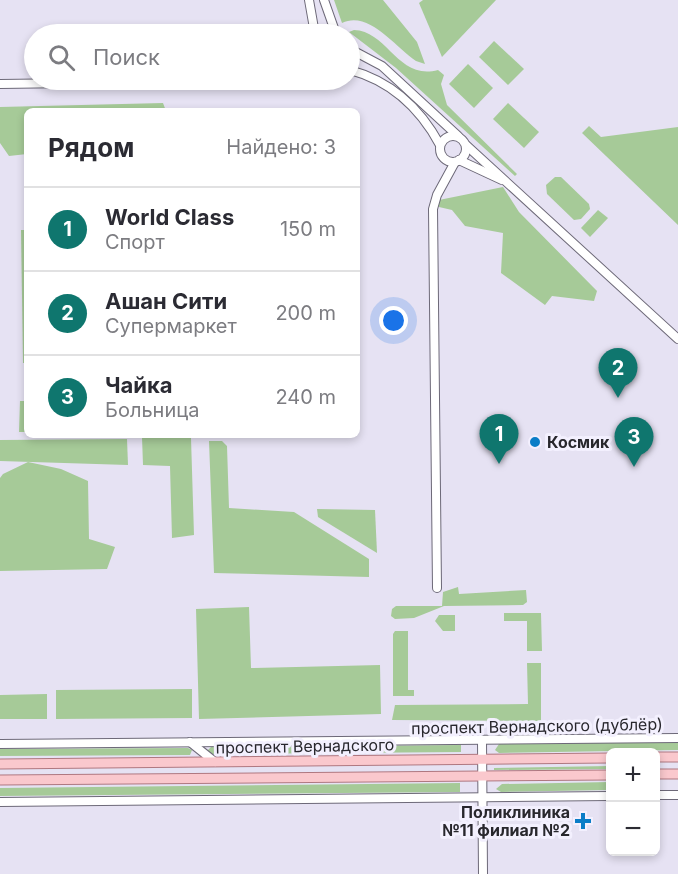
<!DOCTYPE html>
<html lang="ru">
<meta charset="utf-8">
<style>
body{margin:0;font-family:Inter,sans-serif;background:#f7f7f7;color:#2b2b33}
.controls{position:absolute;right:18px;bottom:18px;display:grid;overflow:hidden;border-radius:9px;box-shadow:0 3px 9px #0003}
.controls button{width:54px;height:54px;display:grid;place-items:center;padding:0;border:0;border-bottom:2px solid #e1e1e2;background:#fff;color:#2b2b33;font:30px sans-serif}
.you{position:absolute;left:394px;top:321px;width:21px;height:21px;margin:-15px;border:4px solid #fff;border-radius:50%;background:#1a73e8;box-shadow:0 0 0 9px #1a73e833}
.badge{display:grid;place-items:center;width:39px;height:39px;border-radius:50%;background:#0f766e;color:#fff;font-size:20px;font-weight:700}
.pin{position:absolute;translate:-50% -50px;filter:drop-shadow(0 2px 3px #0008)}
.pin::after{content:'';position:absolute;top:32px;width:21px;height:18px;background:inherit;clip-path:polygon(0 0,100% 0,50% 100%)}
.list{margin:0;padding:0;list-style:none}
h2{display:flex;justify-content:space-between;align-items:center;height:78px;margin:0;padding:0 24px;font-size:26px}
h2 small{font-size:20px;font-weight:400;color:#7c7c81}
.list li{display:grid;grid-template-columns:39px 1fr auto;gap:18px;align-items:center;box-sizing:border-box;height:84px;padding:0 24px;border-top:2px solid #e1e1e2}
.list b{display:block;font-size:22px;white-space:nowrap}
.list p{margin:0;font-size:20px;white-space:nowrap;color:#7c7c81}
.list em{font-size:20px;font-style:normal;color:#7c7c81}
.icon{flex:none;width:33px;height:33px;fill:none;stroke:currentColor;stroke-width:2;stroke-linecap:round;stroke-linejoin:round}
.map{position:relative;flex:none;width:678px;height:874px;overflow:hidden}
.search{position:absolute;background:#fff;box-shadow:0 3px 9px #0003;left:24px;top:24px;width:336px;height:66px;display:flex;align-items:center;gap:15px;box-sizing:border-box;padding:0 21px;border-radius:33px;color:#7c7c81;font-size:22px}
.panel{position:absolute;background:#fff;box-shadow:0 3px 9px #0003;left:24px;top:108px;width:336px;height:330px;border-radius:9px}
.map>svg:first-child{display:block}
.green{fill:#a6ca98}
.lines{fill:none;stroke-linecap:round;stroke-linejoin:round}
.minor-casing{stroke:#6d6978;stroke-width:10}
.major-casing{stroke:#af7880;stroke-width:11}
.minor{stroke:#fff;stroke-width:8}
.major{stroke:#fac8cd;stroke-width:9}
.poi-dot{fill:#0a7dc7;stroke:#f3f0fe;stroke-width:2}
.labels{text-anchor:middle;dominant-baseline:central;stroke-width:6;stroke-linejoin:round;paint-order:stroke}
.poi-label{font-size:16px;font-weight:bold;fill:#28272d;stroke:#f3f0fe;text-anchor:start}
.street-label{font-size:16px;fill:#28272d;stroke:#f3f0fe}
</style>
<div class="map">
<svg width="678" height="874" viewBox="0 0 678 874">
<rect width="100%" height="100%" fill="#e6e2f3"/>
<g class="green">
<path d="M334 0H383L417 42 425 64 416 61C395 47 369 10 342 23Z"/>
<path d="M423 0H496L442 57 419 3Z"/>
<path d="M354 30C388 31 398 81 438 70L444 75 441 84 447 105 517 174 515 176 396 68 349 32Z"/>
<path d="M494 41 524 69 508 85 479 57Z"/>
<path d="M468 64 493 88 474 108 449 84Z"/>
<path d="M163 103 166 111H27V154L9 156 0 143V107Z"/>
<path d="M508 103 539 132 524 148 493 119Z"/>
<path d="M589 126 601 137 678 127V225L582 133Z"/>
<path d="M555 177H561L589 204 590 209 581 219 574 220 547 194 546 185Z"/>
<path d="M503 187 519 212 597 291 594 301 552 296 545 305 501 273 503 233 465 226 452 210 439 207V200Z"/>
<path d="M598 210 608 218 590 237 581 228Z"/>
<path d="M21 230H27V363H23Z"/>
<path d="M20 401H27V432H19Z"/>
<path d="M142 437 191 438 194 535 172 538 170 466 143 465Z"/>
<path d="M127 439 128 465 0 461V440Z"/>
<path d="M209 441H222L227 446 229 508 294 512 369 559V577L214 573Z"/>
<path d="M28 462 61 469 88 481 89 539 115 547 107 569 0 571V478L3 474Z"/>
<path d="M317 509 375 510 377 553 318 517Z"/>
<path d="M458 587 459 594 526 590 527 602 523 605 444 606 414 618 395 619 391 616 392 609 396 606H442L443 592Z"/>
<path d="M249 607 251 668 380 665 381 714 199 719 196 609Z"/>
<path d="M504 613H541L542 651H527V621H504Z"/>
<path d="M439 615H455V631H443L435 621Z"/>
<path d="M395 631H408V690H414V696H393V634Z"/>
<path d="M527 663H541V721L392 720 395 705 528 704Z"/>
<path d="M192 689V718L56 719V690Z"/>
<path d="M47 694V719H0V695Z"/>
<path d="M678 742V750L499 753 495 750 499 744Z"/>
<path d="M461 745V752L212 754 207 751 211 747Z"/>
<path d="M188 748 192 750 190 755 0 756V749Z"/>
<path d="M610 766V769L494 770V768Z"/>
<path d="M610 782V790L501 792 496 789 502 784Z"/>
<path d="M460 783V792L0 796V788Z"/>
</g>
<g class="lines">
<g class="minor-casing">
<g id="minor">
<path d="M309 0 315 34"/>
<path d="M324 0 336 34"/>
<path d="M350 49 382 66 458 136"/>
<path d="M350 70C391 81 420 108 440 145"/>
<path d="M0 84 294 80"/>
<circle cx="453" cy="149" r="13"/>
<path d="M466 145 678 339"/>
<path d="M459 160 502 180"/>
<path d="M437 588 433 209 437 195 455 162"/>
<path d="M482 740 483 874"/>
<path d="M190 742 215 762"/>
<path d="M0 744 678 738"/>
<path d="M656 795H678"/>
<path d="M0 802 610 796"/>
</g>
</g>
<g class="major-casing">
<g id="major">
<path d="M656 757H678"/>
<path d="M0 764 610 758"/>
<path d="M656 774H678"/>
<path d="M0 780 610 775"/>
</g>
</g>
<use href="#minor" class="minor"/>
<use href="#major" class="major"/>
</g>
<g class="poi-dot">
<circle cx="535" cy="442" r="6"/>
<path d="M580 812h6v6h6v6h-6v6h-6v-6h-6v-6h6z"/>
</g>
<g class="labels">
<g class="poi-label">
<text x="547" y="442">Космик</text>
<text x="570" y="812" text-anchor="end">Поликлиника<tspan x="570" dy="18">№11 филиал №2</tspan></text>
</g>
<g class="street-label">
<text transform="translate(537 726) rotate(-1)">проспект Вернадского (дублёр)</text>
<text transform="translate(305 746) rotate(-1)">проспект Вернадского</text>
</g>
</g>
</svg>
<div class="controls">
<button>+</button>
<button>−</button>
</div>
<div class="you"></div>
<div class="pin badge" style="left:499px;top:464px">1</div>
<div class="pin badge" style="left:618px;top:398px">2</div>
<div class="pin badge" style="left:634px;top:467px">3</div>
<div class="search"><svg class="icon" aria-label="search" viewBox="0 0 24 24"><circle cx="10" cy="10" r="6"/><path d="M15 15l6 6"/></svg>Поиск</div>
<section class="panel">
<h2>Рядом<small>Найдено: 3</small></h2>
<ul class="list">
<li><span class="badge">1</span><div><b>World Class</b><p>Спорт</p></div><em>150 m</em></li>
<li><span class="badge">2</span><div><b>Ашан Сити</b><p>Супермаркет</p></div><em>200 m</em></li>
<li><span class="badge">3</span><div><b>Чайка</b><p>Больница</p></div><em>240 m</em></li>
</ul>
</section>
</div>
